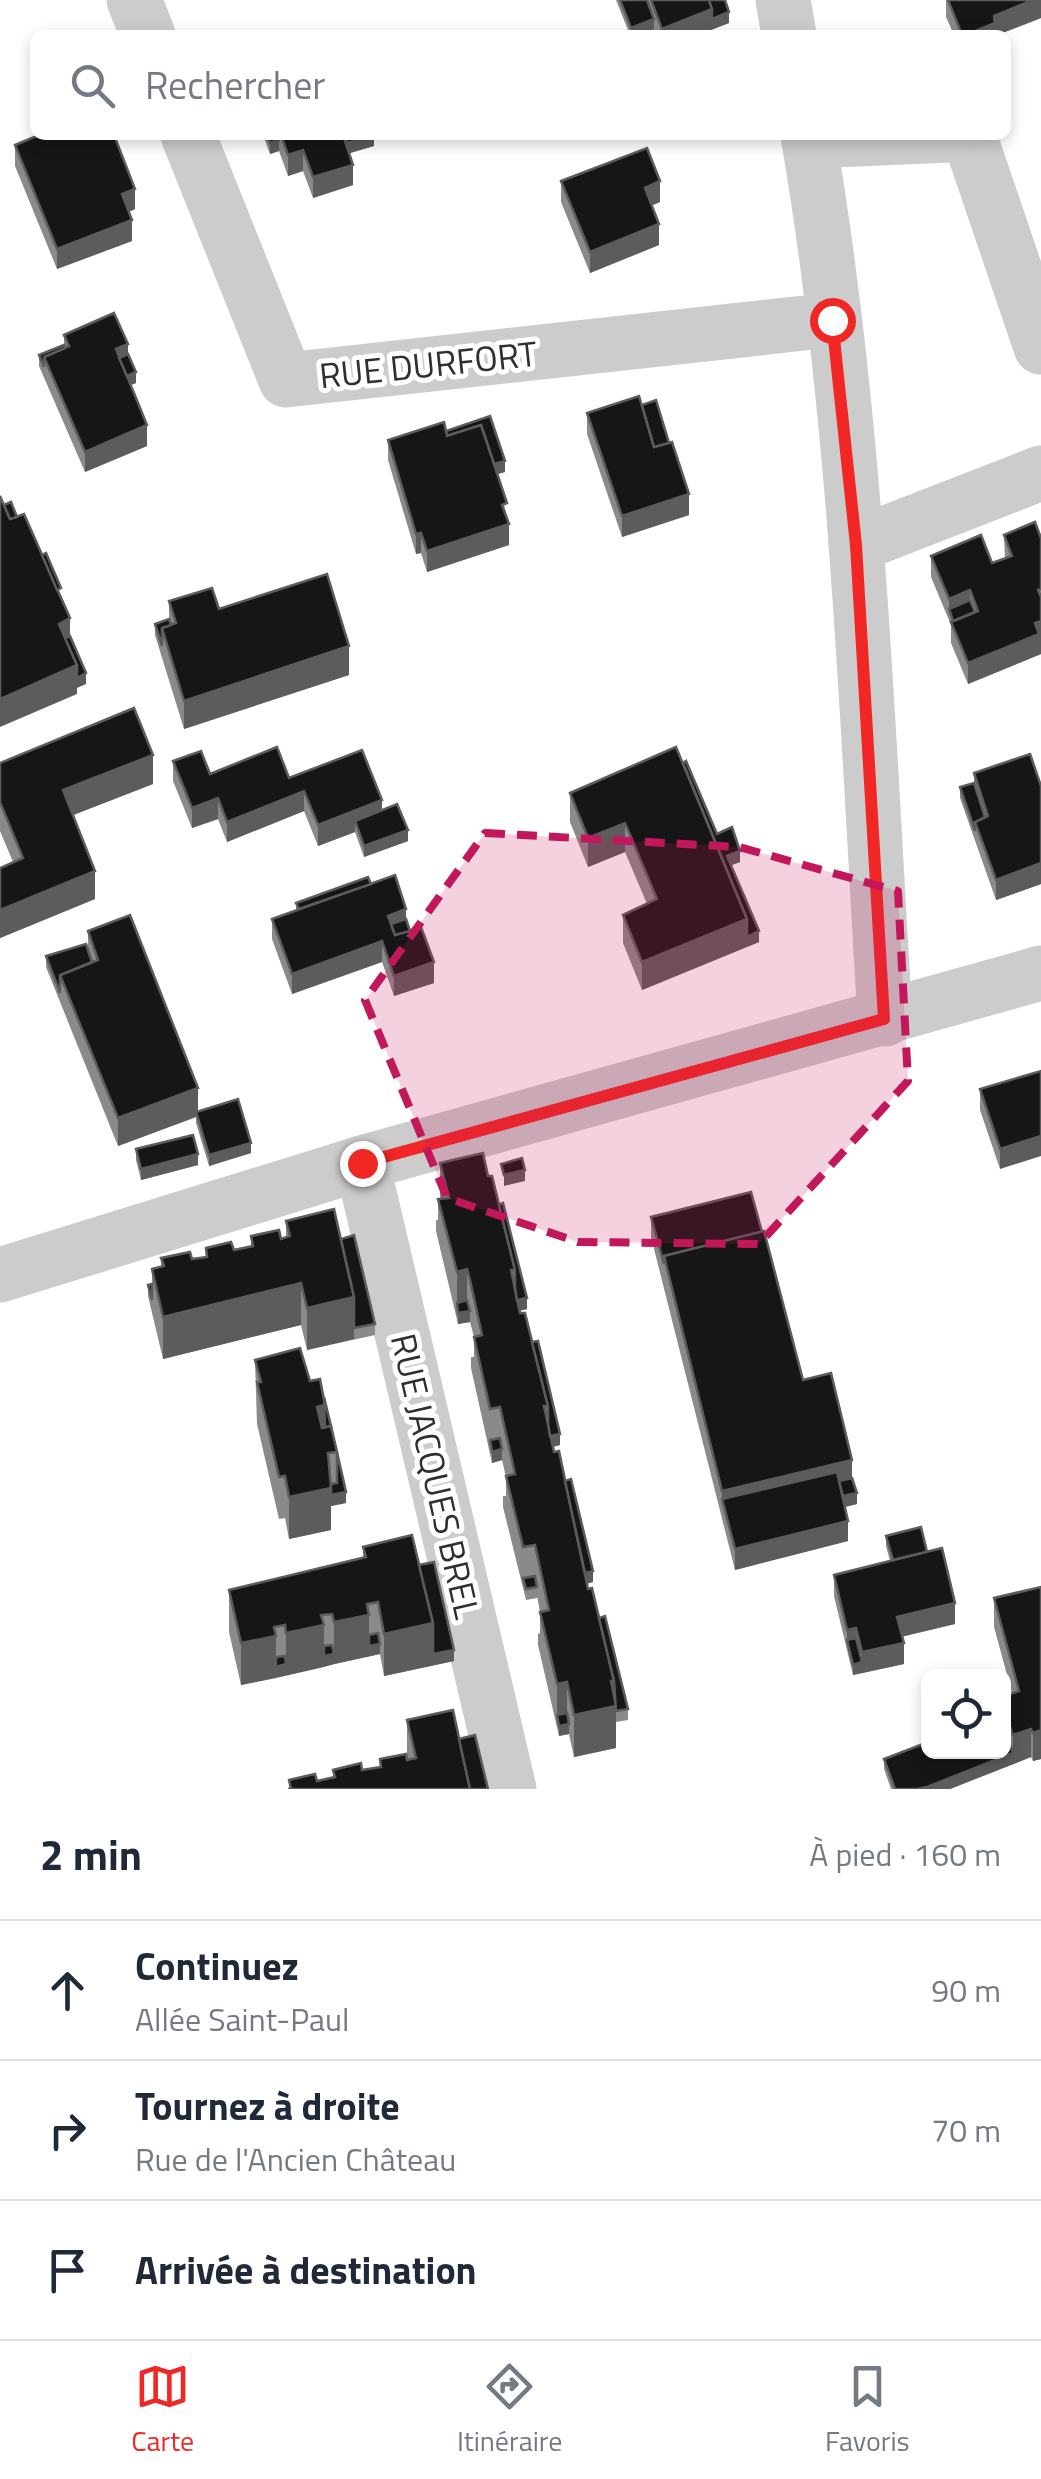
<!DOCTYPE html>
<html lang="fr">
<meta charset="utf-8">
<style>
body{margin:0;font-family:"Titillium Web",sans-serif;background:#f2f2f3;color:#1f2937}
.controls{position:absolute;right:30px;bottom:30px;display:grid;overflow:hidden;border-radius:15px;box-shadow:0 5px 15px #0003}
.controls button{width:90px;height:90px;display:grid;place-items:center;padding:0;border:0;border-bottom:2px solid #e0e1e3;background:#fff;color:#1f2937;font:50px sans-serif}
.stop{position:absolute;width:30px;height:30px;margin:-22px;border:8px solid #f12726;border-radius:50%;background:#fff}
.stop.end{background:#f12726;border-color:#fff;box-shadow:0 2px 10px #0008}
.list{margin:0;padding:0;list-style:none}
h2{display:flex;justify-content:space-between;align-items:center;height:130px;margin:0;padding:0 40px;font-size:42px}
h2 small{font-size:32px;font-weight:400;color:#747a83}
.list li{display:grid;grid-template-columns:65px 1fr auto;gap:30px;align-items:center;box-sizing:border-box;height:140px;padding:0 40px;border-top:2px solid #e0e1e3}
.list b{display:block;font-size:38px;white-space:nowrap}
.list p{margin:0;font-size:32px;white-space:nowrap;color:#747a83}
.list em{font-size:32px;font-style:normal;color:#747a83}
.icon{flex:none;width:55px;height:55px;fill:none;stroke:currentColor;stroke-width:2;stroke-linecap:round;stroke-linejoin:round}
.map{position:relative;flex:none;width:1041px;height:1789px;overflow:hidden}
.search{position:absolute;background:#fff;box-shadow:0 5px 15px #0003;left:30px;right:30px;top:30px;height:110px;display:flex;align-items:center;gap:25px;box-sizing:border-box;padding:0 35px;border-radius:15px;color:#747a83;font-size:38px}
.sheet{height:550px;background:#fff}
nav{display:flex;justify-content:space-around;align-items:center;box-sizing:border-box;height:140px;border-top:2px solid #e0e1e3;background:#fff;font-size:28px;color:#747a83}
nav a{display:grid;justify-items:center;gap:5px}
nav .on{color:#f12726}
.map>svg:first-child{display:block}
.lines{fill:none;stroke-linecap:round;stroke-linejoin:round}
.minor{stroke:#ccc;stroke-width:55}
.wall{fill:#8a8a8a}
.shaded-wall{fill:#5c5c5c}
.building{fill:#161616;stroke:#5c5c5c;stroke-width:2.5}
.route{stroke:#f12726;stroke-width:12}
.marked{fill:#c2185b;fill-opacity:0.2;stroke:#c2185b;stroke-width:8;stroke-dasharray:20 12;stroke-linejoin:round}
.labels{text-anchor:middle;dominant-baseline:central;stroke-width:10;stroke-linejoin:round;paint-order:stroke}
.street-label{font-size:35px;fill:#2f2f2f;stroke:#fff}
</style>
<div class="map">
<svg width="1041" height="1789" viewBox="0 0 1041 1789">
<rect width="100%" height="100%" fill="#fff"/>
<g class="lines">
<g class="minor">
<path d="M134 0 148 35"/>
<path d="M783 0 789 35"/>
<path d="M188 135 286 380 832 320"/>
<path d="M808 135C858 426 867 724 885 1019"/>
<path d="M969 135 1041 347"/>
<path d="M809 141 951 135"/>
<path d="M856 545 1041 473"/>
<path d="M362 1163 509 1789"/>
<path d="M0 1275 362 1163 1041 973"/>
</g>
</g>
<g class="wall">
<path d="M616 0H725L729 23 698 35H656L654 30 640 35H630Z"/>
<path d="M946 0H1041V18L997 35H954L946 17Z"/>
<path d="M263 135H374V146L349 153 353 185 313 198 303 171 288 176 279 151 270 154Z"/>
<path d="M15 145 135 209 128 212 132 241 57 269 15 166Z"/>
<path d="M561 181 660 202 651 206 659 245 590 273 561 202Z"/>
<path d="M64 335 128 354 136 383 130 385 147 446 85 472 39 366V355L64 345Z"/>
<path d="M642 405 689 515 622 537 587 434V413Z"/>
<path d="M446 431 505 472 497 474 507 518 509 545 427 572 421 553 416 554 388 460V440Z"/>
<path d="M1004 535 1041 538V654L968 684 951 643V625L931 577V556L992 563 1005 558Z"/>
<path d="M169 601 219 609 349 675 184 729 155 635V624L169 619Z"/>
<path d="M173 761 210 774 289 778 382 810 408 841 364 857 355 832 318 846 304 811 227 842 218 819 192 828 173 781Z"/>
<path d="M0 763 153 784 73 815 95 899 0 938V868L13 862 0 831Z"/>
<path d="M974 773 1041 786V884L996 900 960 798V787L974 783Z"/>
<path d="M570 793 717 834 740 862 731 865 759 942 642 990 623 943V915L647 904 625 852 588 867 570 822Z"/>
<path d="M371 884 406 919 410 931 434 983 394 996 382 962 292 994 272 939V919L296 910V903Z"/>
<path d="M88 931 198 1112 251 1153 209 1166 196 1123V1117L118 1146 46 967V956L88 952Z"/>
<path d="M1041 1071 1000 1169 980 1110V1089Z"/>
<path d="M136 1149 198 1165 141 1180 136 1160Z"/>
<path d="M440 1163 488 1176 527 1309 520 1310 560 1445 553 1447 554 1452 565 1481 593 1582 587 1584 628 1709V1720L616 1722V1748L574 1757 569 1734 559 1736 538 1645V1634L540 1633V1612L537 1596V1598L526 1600 503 1507V1496H506V1477L502 1460 492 1463 471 1368V1357H474V1337L470 1322 458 1324 436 1231V1220H438V1199H440Z"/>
<path d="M651 1217 803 1380 852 1478 857 1504 845 1507 848 1541 735 1570 651 1237Z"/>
<path d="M286 1221 341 1239 375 1324V1335L307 1350 301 1325 163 1359 148 1296V1285L152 1284V1269L161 1267V1258L192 1259 206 1257V1248L234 1250 251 1246V1236L281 1239 286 1237Z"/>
<path d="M255 1360 310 1381 324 1397 331 1426 346 1503 331 1506V1530L289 1539 285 1518 279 1519 257 1424Z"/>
<path d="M886 1536 927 1552 955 1624 902 1636 904 1664 853 1675 834 1596V1575L890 1561 886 1546Z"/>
<path d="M363 1547 419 1565 454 1661 384 1676 380 1654 241 1685 229 1632V1590L363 1558Z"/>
<path d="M1041 1587V1759L1033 1761 1031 1757 950 1789H891L884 1769V1759L1004 1752V1696L1012 1693 994 1627V1598Z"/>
<path d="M407 1720 459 1739 488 1789H289V1780L317 1781 333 1778V1770H362L380 1767V1759L407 1757Z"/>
</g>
<g class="shaded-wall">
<path d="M1033 0H1041V18L997 35H966L994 16Z"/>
<path d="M712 9 729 12V23L698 35H662V29Z"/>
<path d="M654 19V29L640 35H631V28Z"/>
<path d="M374 135V146L347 154V143Z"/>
<path d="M279 140V151L270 154V143Z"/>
<path d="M303 150V171L288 176V155Z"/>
<path d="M353 165V185L313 198V177Z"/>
<path d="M660 181V202L645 208V188Z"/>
<path d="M135 189V209L122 215V194Z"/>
<path d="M132 220V241L57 269V249Z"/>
<path d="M659 224V245L590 273V252Z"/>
<path d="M128 344V365L119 369 116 349Z"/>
<path d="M136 372V383L123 388V377Z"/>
<path d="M147 425V446L85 472V452Z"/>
<path d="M505 461V472L491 476V465Z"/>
<path d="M689 494V515L622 537V516Z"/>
<path d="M509 524V545L427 572V551Z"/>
<path d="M421 533V553L416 554V534Z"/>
<path d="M970 590V610L949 609V599Z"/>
<path d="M70 618V647L59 624Z"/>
<path d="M1041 621V654L968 684V663Z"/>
<path d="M349 646V675L184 729V701Z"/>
<path d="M77 665 86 673V684L77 688V694L0 727V699Z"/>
<path d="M153 755V784L63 819V790Z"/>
<path d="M304 791V811L227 842V822Z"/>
<path d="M218 798V819L192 828V808Z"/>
<path d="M382 800V821H355V832L318 846V825Z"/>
<path d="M625 823V852L588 867V838Z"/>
<path d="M408 830V841L364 857V846Z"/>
<path d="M740 851V862L727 867V856Z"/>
<path d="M1041 863V884L996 900V880Z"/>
<path d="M95 871V899L0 938V910Z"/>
<path d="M406 909V930L391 935 388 916Z"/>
<path d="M747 919 759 931V942L642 990V962Z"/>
<path d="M382 941V962L292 994V974Z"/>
<path d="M434 962V983L394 996V976Z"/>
<path d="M198 1088V1117L196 1112V1117L118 1146V1118Z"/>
<path d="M1041 1136V1156L1000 1169V1149Z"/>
<path d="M251 1143V1153L209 1166V1155Z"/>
<path d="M198 1154V1165L141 1180V1169Z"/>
<path d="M525 1170V1181L504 1186V1175Z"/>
<path d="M467 1269V1311L457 1303V1314V1272Z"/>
<path d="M301 1283V1325L163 1359V1317Z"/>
<path d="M354 1297V1339L307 1350V1308Z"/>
<path d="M527 1298V1309L515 1312V1301Z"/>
<path d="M470 1311V1322L458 1324V1313Z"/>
<path d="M325 1405V1447L317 1407Z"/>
<path d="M560 1434V1445L548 1448V1437Z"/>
<path d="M502 1449V1460L492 1463V1452Z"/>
<path d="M852 1460V1489L722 1499V1491Z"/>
<path d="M331 1488 346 1492V1503L331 1506V1530L289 1539V1497Z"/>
<path d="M857 1493V1504L840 1508V1497Z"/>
<path d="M848 1521V1541L735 1570V1549Z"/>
<path d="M593 1571V1582L581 1585V1574Z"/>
<path d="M955 1603V1624L897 1638V1617Z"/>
<path d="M369 1615V1646L380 1644V1654L334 1664V1622Z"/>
<path d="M433 1623 454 1650V1661L384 1676V1634Z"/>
<path d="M324 1625V1667L276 1678V1667L286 1664V1633Z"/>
<path d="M856 1628V1649L847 1640V1630Z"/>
<path d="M276 1636V1678L241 1685V1643Z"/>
<path d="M904 1643V1664L853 1675V1665L862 1662V1652Z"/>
<path d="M334 1654V1664L324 1667V1656Z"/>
<path d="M611 1681H614L616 1706V1748L574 1757V1715Z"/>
<path d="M567 1682V1724L557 1715V1684Z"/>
<path d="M569 1724V1734L559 1736V1726Z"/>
<path d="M1031 1729V1757L950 1789H927V1787L1013 1753V1735Z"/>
<path d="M1041 1730V1759L1033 1761V1733Z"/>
</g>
<g class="building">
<path d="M620 0H647L654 19 631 28Z"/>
<path d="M651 0H709L712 9 662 29Z"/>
<path d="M709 0H725L729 12 712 19V9Z"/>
<path d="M948 0H1033L994 16 995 23 966 35H962Z"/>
<path d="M39 135H114L135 189 122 194 132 220 57 249 15 145Z"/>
<path d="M267 135H279V140L270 143Z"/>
<path d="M281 135H343L353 165 313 177 303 150 288 155Z"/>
<path d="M347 135H374L347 143Z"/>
<path d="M647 148 660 181 645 188 659 224 590 252 561 181Z"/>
<path d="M114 313 128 344 116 349 147 425 85 452 44 357 69 346 64 335Z"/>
<path d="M64 345 65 348 44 357V367L39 355Z"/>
<path d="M128 354 136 372 127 376 119 358Z"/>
<path d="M639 396 654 447 672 442 689 494 622 516 587 413Z"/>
<path d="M656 400 669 443 654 447 642 405Z"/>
<path d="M490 416 505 461 494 464 481 425 447 436 446 431Z"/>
<path d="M444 422 447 436 481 425 507 503 502 505 509 524 427 551 421 533 416 534 388 440Z"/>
<path d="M0 496 10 519 24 514 70 618 59 624 77 665 0 699Z"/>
<path d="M11 502 17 517 10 519 4 505Z"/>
<path d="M1035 522 1041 538V589L1038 590 1041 597V621L1035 623 1039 634 968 663 951 622 978 611 970 590 949 599 931 556 981 535 992 563 1012 556 1004 535Z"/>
<path d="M46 553 61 588 57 590 42 555Z"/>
<path d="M327 574 349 646 184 701 162 628 176 623 169 601 212 588 219 609Z"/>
<path d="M970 600 975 612 953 621 949 609Z"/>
<path d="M169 619 171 625 162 628V646L155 624Z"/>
<path d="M70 636 86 673 77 678V665L65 638Z"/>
<path d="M134 708 153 755 63 790 95 871 0 910V868L23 858 0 802V763Z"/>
<path d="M277 747 289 778 362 750 382 800 318 825 304 791 227 822 218 798 192 808 173 761 201 751 210 774Z"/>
<path d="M676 747 747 919 642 962 623 915 657 899 625 823 588 838 570 793Z"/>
<path d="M1030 754 1041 786V863L996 880 975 822 988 816 974 773Z"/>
<path d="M686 761 717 834 732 827 740 851 727 856 759 931 747 937V919L683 763Z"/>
<path d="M974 783 985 817 975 822V831L960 787Z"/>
<path d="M397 804 408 830 364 846 355 821Z"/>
<path d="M395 875 406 909 388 916 395 935 421 927 434 962 394 976 382 941 292 974 272 919Z"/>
<path d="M368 877 371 884 299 909 296 903Z"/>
<path d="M130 915 198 1088 118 1118 60 975 98 960 88 931Z"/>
<path d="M406 919 410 931 395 935 391 924Z"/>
<path d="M86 944 92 962 60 975V993L46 956Z"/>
<path d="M1041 1071V1136L1000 1149 980 1089Z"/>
<path d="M238 1099 251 1143 209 1155 196 1112Z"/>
<path d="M193 1135 198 1154 141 1169 136 1149Z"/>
<path d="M483 1153 488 1176H492L515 1270H511L520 1313H525L548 1406H544L554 1452 559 1451 588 1589 592 1588 614 1681H611L616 1706 574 1715 567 1682 557 1684 540 1612 549 1610 535 1545 523 1547 506 1476 515 1474 500 1407 490 1409 474 1337 482 1335 470 1280 467 1269 457 1272 438 1199 449 1198 440 1163Z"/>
<path d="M522 1158 525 1170 504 1175 501 1164Z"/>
<path d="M751 1192 762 1232 664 1256V1264L651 1217Z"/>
<path d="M503 1203 527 1298 517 1300 515 1288V1270L499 1205Z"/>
<path d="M334 1209 354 1297 307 1308 301 1283 163 1317 152 1269 164 1266 161 1258 190 1252 192 1259 207 1257 206 1248 231 1242 234 1250 253 1246 251 1236 279 1230 281 1239 290 1236 286 1221Z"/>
<path d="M764 1231 803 1380 831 1373 852 1460 722 1491 664 1256Z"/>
<path d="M354 1235 375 1324 354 1328V1297L341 1239Z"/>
<path d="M152 1284V1300L148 1285Z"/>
<path d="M467 1300 470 1311 458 1313 457 1303Z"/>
<path d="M538 1341 560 1434 550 1436 548 1423V1406L532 1342Z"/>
<path d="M300 1348 310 1381 320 1379 325 1405 317 1407 322 1428 331 1426 337 1452 328 1453 331 1488 289 1497 285 1476 279 1477 257 1382H261L255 1360Z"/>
<path d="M324 1397 331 1426 325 1427Z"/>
<path d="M500 1438 502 1449 492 1452 490 1440Z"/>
<path d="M337 1452 346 1492 331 1495V1484L337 1483Z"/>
<path d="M837 1472 848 1521 735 1549 722 1499Z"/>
<path d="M852 1478 857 1493 843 1496 839 1481Z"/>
<path d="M571 1479 593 1571 585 1573 565 1481Z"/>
<path d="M921 1527 927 1552 893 1560 886 1536Z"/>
<path d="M412 1535 433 1623 384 1634 378 1602 367 1604 369 1615 334 1622 332 1614 321 1615 324 1625 286 1633 285 1625 274 1627 276 1636 241 1643 229 1590 366 1557 363 1547Z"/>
<path d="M942 1548 955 1603 897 1617 904 1643 862 1652 856 1628 847 1630 834 1575Z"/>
<path d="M434 1562 454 1650 433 1654V1623L419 1565Z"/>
<path d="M535 1576 537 1587 526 1589 523 1578Z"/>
<path d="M1041 1587V1730L1033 1733 1031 1729 1013 1735 1004 1710V1696L1019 1691 994 1598Z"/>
<path d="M605 1616 628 1709 616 1711 614 1681 599 1618Z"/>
<path d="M378 1633 380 1644 369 1646V1635Z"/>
<path d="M856 1638 862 1662 853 1665 847 1640Z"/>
<path d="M332 1645 334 1654 324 1656V1646Z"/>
<path d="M285 1656 286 1664 276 1667V1657Z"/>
<path d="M453 1710 470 1789H288H291L289 1780 315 1774 317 1781 335 1777 333 1770 361 1763 362 1770 381 1767 380 1759 406 1754 407 1760 416 1758 407 1720Z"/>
<path d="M567 1713 569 1724 559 1726 557 1715Z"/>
<path d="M1004 1727 1013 1753 927 1787 917 1789H895L884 1759 928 1742V1752H1004Z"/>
<path d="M475 1735 488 1789H470L459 1739Z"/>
</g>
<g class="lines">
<path class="route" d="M362 1163 884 1019 856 545 832 320"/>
</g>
<path class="marked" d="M485 833 739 847 898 891 908 1081 759 1244 578 1242 447 1198 365 1000Z"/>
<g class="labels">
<g class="street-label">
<text transform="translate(428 364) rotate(-6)">RUE DURFORT</text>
<text transform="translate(436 1476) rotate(77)">RUE JACQUES BREL</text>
</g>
</g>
</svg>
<div class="controls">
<button><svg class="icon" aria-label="locate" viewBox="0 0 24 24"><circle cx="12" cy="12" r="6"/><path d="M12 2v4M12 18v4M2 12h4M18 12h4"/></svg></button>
</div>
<div class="stop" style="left:832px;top:320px"></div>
<div class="stop end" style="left:362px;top:1163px"></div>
<div class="search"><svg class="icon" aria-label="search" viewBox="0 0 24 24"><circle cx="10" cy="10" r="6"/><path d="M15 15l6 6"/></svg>Rechercher</div>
</div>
<section class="sheet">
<h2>2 min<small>À pied · 160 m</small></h2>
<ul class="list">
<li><svg class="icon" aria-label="ahead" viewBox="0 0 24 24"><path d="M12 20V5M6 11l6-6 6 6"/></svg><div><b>Continuez</b><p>Allée Saint-Paul</p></div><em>90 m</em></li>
<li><svg class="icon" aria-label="right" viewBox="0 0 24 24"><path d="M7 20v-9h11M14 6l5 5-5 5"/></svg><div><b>Tournez à droite</b><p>Rue de l'Ancien Château</p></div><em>70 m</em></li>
<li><svg class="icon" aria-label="arrive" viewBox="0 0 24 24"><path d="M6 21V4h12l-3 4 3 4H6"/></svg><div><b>Arrivée à destination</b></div></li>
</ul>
</section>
<nav>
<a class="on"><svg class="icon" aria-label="map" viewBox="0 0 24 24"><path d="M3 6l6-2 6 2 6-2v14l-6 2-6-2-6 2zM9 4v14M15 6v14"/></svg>Carte</a>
<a><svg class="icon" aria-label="directions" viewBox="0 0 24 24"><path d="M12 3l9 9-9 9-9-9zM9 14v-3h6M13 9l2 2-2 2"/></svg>Itinéraire</a>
<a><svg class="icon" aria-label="saved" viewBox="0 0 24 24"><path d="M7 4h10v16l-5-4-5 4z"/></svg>Favoris</a>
</nav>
